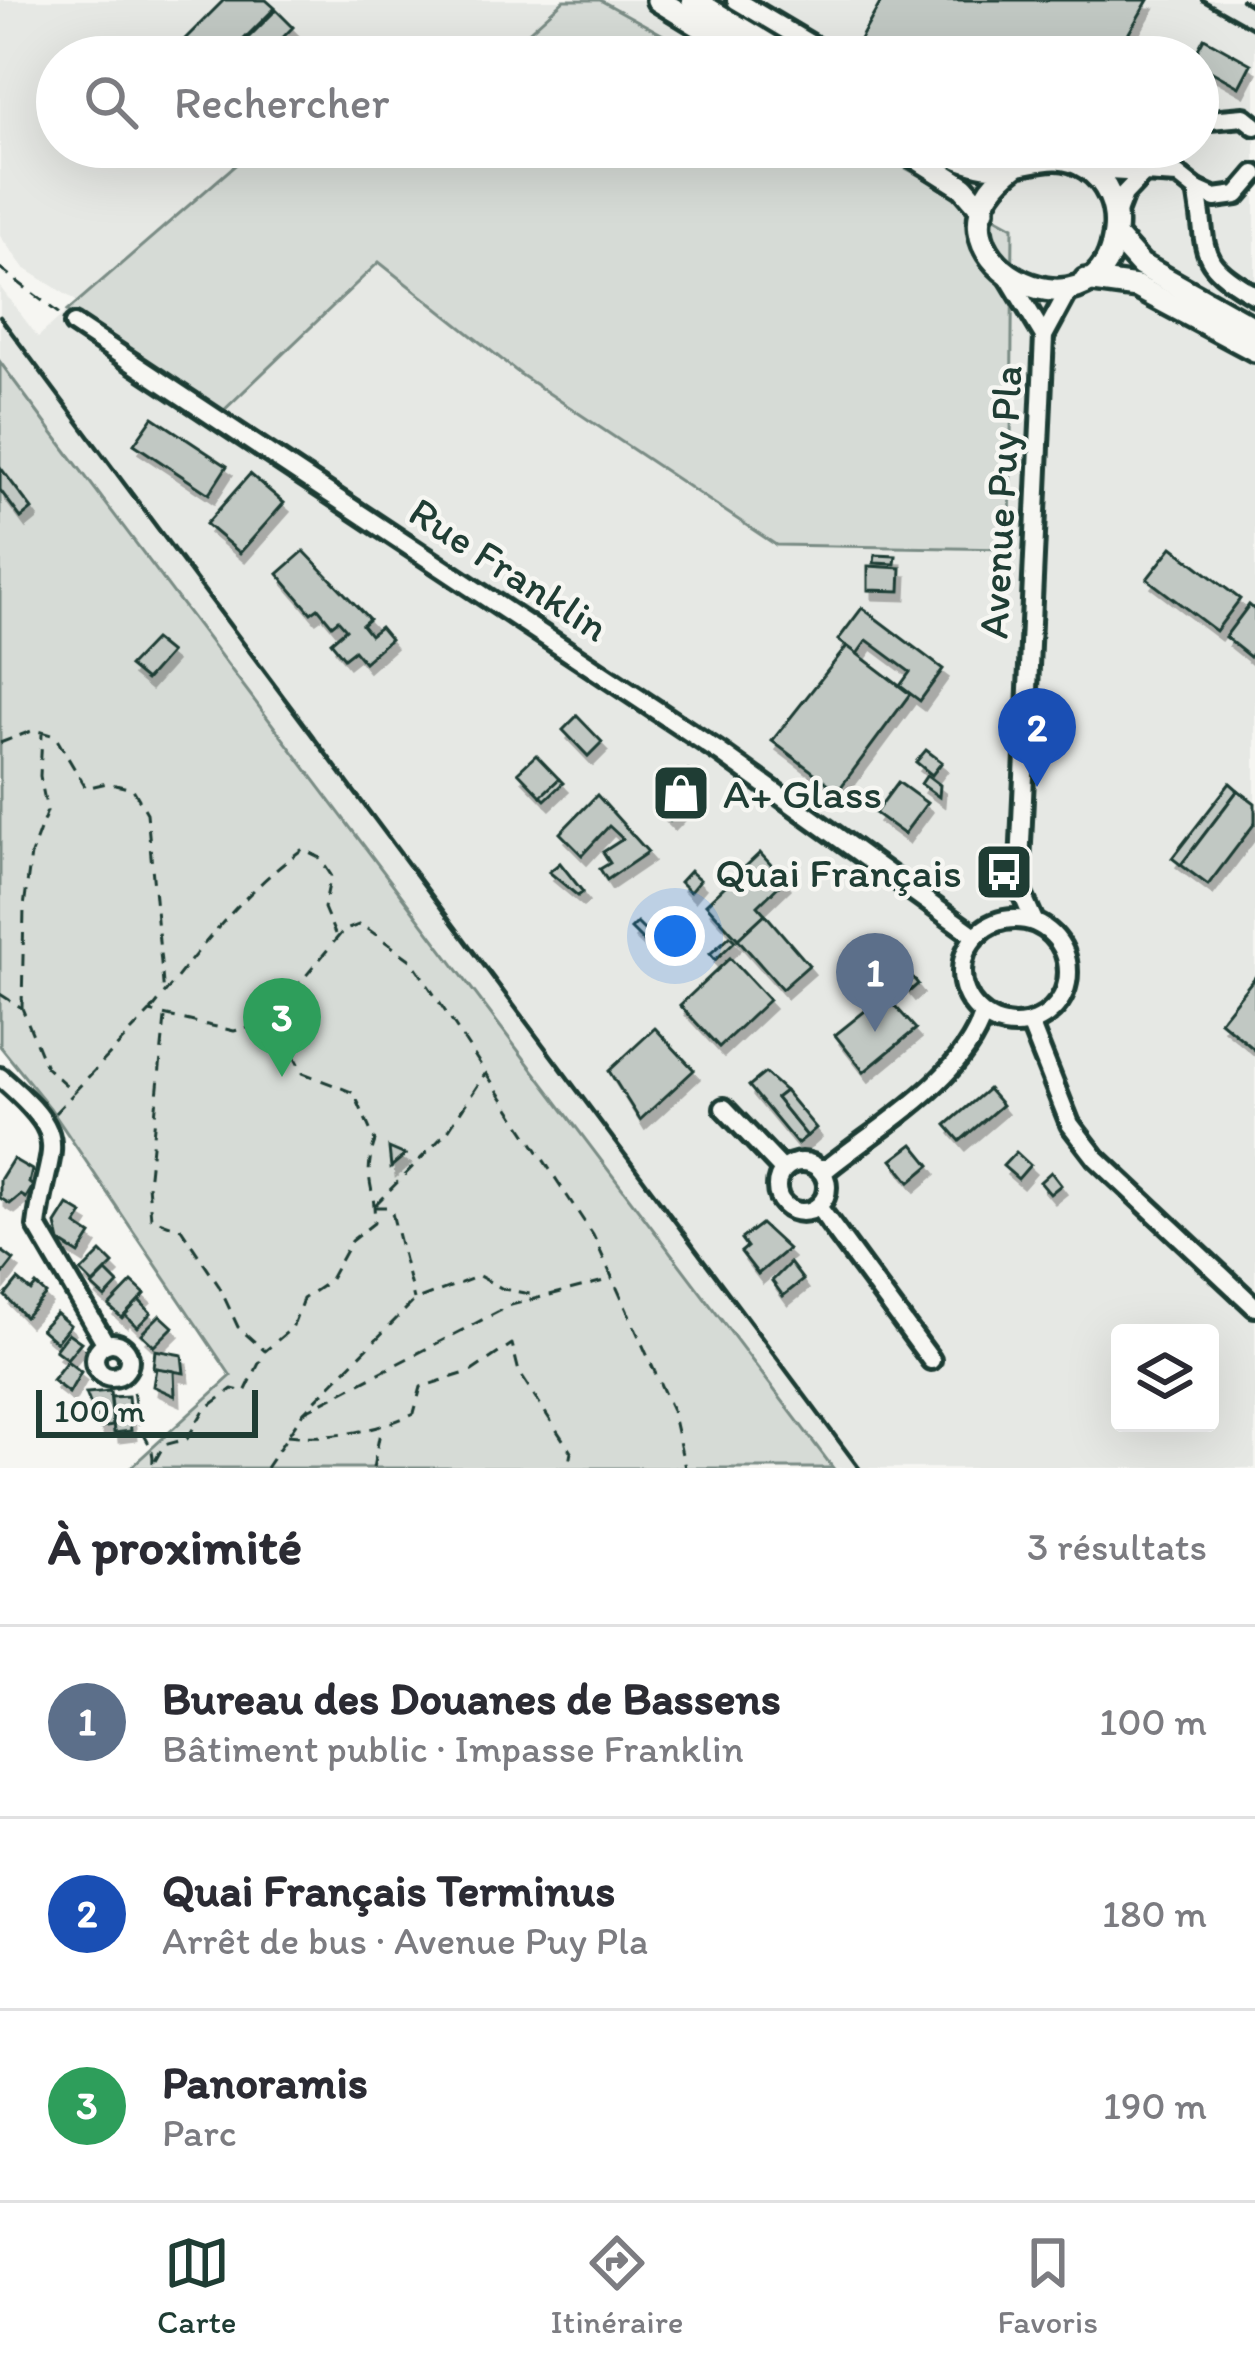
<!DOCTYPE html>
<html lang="fr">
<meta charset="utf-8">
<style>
body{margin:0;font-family:Itim,sans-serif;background:#f2f2f3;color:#2b2b33}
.controls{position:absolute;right:36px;bottom:36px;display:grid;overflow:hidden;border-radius:12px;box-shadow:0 12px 48px #0002}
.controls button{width:108px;height:108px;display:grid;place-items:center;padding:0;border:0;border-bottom:3px solid #e1e1e2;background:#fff;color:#2b2b33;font:60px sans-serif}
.scale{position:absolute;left:36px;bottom:30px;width:222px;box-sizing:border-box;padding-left:12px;border:6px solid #1f3d34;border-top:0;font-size:33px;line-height:42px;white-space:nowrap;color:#1f3d34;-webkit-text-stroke:9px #f6f6f2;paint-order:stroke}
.you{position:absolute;left:675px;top:936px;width:42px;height:42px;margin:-30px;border:9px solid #fff;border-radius:50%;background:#1a73e8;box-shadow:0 0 0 18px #1a73e833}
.badge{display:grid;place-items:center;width:78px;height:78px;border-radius:50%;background:#1f3d34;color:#fff;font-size:39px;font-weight:700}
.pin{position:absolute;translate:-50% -99px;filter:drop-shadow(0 3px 6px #0008)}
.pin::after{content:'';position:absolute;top:63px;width:42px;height:36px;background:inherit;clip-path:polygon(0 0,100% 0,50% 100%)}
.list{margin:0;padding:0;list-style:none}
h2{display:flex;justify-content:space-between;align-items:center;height:156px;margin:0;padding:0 48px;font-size:51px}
h2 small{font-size:39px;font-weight:400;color:#7c7c81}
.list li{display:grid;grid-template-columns:78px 1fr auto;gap:36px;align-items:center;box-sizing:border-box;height:192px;padding:0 48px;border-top:3px solid #e1e1e2}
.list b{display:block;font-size:45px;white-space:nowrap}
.list p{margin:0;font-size:39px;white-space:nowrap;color:#7c7c81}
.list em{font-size:39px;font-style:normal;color:#7c7c81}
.icon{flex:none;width:66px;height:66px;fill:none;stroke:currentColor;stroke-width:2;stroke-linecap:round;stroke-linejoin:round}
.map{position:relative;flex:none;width:1255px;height:1468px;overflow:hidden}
.search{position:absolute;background:#fff;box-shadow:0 12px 48px #0002;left:36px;right:36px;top:36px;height:132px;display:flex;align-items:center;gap:30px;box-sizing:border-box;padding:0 42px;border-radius:66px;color:#7c7c81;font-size:45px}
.sheet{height:732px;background:#fff}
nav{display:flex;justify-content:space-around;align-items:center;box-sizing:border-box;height:168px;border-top:3px solid #e1e1e2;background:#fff;font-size:33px;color:#7c7c81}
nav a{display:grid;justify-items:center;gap:6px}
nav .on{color:#1f3d34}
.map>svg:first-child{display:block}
.built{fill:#e6e8e4;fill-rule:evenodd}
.green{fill:#d6dbd6;stroke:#7a8c85;stroke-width:3}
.building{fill:#c1c8c3;stroke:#1f3d34;stroke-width:3;filter:url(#shadow)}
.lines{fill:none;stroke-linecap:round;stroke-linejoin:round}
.minor-casing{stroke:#1f3d34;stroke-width:26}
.major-casing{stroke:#1f3d34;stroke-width:30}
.path{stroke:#1f3d34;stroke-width:3;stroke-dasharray:12 9;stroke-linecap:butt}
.minor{stroke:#f6f6f2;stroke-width:16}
.major{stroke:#f6f6f2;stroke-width:21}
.rail{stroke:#1f3d34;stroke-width:4.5}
.labels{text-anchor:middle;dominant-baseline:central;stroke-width:9;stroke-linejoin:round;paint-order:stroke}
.street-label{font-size:42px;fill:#1f3d34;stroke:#f6f6f2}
.poi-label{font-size:42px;fill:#1f3d34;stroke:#f6f6f2;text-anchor:start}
</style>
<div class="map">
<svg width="1255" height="1468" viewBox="0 0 1255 1468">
<defs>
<filter id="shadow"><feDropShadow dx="5" dy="9" stdDeviation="0" flood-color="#0004"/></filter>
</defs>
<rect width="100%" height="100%" fill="#f6f6f2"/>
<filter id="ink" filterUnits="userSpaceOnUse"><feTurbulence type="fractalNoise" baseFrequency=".00833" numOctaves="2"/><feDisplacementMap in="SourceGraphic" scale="24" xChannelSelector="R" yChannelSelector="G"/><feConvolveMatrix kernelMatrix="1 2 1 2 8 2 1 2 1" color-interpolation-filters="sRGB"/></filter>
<g filter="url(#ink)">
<g class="built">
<path d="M0 0H564L501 57H57V147H256L78 302 24 268 0 236Z"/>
<path d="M600 0H1255V1468H833L0 362V287L38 337 67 311 221 413 378 262 520 374 1009 549 1012 227 867 147H1198V57H703ZM1120 1333H1210V1423H1120Z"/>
</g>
<g class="green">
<path d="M564 0H600L703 57H501Z"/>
<path d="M256 147H867L1013 227 1010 549 776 545 520 374 379 262 221 413 67 311Z"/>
<path d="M0 362 52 432 833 1468H130L231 1376 50 1108 0 1046Z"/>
</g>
<g class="building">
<path d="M224 0H266L275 8 226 57H167Z"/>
<path d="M882 0H1148L1115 57H866L854 50Z"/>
<path d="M276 10 293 27 264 57H256L243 43Z"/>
<path d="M1204 38 1251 64 1239 87 1198 64 1194 57Z"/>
<path d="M297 42 311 56 310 57 288 52Z"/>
<path d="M153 417 227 466 209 494 134 444Z"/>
<path d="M0 467 32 509 21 518 0 490Z"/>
<path d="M250 474 284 503 240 553 206 524Z"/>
<path d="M1172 547 1240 599 1216 631 1147 579Z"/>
<path d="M304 551 369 619 362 625 370 635 380 627 390 639 364 662 354 650 344 658 331 642 346 629 338 620 332 625 318 608 311 613 278 574Z"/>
<path d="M875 555 896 556 895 564 874 563Z"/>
<path d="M868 566 901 568 900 591 868 590Z"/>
<path d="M1249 605 1255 610V650L1250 657 1225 637Z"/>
<path d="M862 608 943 669 920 701 900 686 910 672 867 640 857 654 838 640Z"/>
<path d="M154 640 170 653 146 680 129 666Z"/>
<path d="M847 646 910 694 838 791 772 741Z"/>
<path d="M577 716 602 742 588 756 563 730Z"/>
<path d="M926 750 942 762 932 775 916 762Z"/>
<path d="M536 755 559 779 541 796 518 772Z"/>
<path d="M688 770 704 786 670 821 654 805Z"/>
<path d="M927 775 940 785 939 797 921 784Z"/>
<path d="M559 779 563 783 545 800 541 796Z"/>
<path d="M898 782 927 803 904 834 875 813Z"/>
<path d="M1230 783 1238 790 1181 865 1172 858Z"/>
<path d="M1238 790 1255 803V823L1208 885 1181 865Z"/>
<path d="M597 795 648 852 607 880 600 869 610 863 603 852 623 839 609 826 582 855 560 833Z"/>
<path d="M760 853 785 880 758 906 765 914 738 939 706 904Z"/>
<path d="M560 863 583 892 578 896 549 872Z"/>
<path d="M690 871 700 880 690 892 680 882Z"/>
<path d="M765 914 809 965 782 989 738 939Z"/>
<path d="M637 923 653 939 647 945 631 929Z"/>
<path d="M730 936 735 941 715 960 710 954Z"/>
<path d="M896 956 918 984 910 991 893 971 884 979 877 971Z"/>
<path d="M730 958 769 1000 719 1047 680 1005Z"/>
<path d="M1255 977V1050L1220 1021Z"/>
<path d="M885 995 916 1029 864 1072 835 1035Z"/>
<path d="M655 1028 694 1070 640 1120 609 1071Z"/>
<path d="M765 1073 785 1091 776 1098 807 1136 797 1144 749 1086Z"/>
<path d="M988 1089 1002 1105 960 1141 946 1125Z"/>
<path d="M785 1091 816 1128 807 1136 776 1098Z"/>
<path d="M913 1144 930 1165 910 1182 892 1160Z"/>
<path d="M389 1148 405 1155 391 1167Z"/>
<path d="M1016 1152 1030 1165 1018 1179 1003 1166Z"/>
<path d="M13 1159 32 1170 29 1183 33 1186 26 1198 21 1195 10 1204 0 1198V1180Z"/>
<path d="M1051 1172 1061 1185 1050 1194 1040 1182Z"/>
<path d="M68 1205 83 1214 76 1225 91 1235 79 1254 60 1242 56 1224Z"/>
<path d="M761 1224 788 1249 758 1274 741 1252 747 1247 741 1239Z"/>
<path d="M2 1251 14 1260 0 1278V1254Z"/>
<path d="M101 1252 113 1264 93 1284 81 1272Z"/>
<path d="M790 1263 803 1280 783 1296 772 1281Z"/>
<path d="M106 1272 118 1284 105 1298 92 1286Z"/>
<path d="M18 1280 31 1291 36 1285 46 1294 25 1317 5 1296Z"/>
<path d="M132 1282 145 1294 122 1318 109 1306Z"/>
<path d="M139 1300 151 1313 137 1327 125 1315Z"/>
<path d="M56 1313 70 1325 56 1342 41 1329Z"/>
<path d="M160 1315 173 1327 154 1346 141 1334Z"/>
<path d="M68 1333 81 1342 67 1359 55 1350Z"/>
<path d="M155 1350 182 1355 184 1373 153 1368Z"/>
<path d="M67 1361 81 1372 69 1393 52 1380Z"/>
<path d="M156 1368 174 1371 175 1396 153 1386Z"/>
<path d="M110 1391 113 1426 100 1428 86 1393Z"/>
<path d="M128 1396 131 1431 114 1433 111 1397Z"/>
</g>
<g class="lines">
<g class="minor-casing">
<g id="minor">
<path d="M736 0 832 57"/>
<path d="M1198 121 1244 117 1255 126"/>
<path d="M1091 170 1178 175 1197 190C1209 251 1193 261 1255 295"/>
<path d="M1197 190 1215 198 1237 195 1255 174"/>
<path d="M1116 215 1124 194 1142 175"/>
<path d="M1009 278 1044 336"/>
<path d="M74 324 721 753 975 936"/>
<circle cx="1015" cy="972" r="53"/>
<path d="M1034 921 1019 887 1044 336 1070 288"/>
<path d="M1030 1023 1070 1124 1096 1158 1255 1307"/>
<path d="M0 1077C77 1143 47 1142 37 1226L106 1344"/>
<path d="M724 1108 783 1170"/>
<circle cx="802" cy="1187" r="25"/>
<path d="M820 1168H828C880 1126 962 1080 983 1015"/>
<path d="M819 1208 931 1360"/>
<circle cx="112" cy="1360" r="17"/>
</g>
</g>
<g class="major-casing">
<g id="major">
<path d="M658 0 751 57"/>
<path d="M693 0 788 57"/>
<path d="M900 147 963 187 983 210"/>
<path d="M938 147C957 158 977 166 999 166 1031 165 1056 147 1087 168 1108 182 1118 207 1115 232 1101 358 897 253 1017 164"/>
<path d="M1115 236 1141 265 1255 329"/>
<path d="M1086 280 1137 287 1255 350"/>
</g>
</g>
<g class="path">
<path d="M0 268 62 316"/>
<path d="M0 743 34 730 55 736 86 788 107 783 133 789 147 813 164 995"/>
<path d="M0 994 22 1008 46 1067 74 1092 150 1012 234 1031 266 1024 343 931 361 924 412 961 593 1235 672 1410 685 1468"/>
<path d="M22 1008 24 907 31 854 47 811 40 776 42 734"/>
<path d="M151 1011C197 952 241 893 303 849L319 857 331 875 324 908 335 934"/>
<path d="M165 1018 148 1185 151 1218 181 1229 219 1286 238 1327 265 1351 292 1328 303 1299 329 1281 351 1241 374 1223C377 1186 361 1182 375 1141L354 1093 303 1073 284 1038 266 1024"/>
<path d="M55 1113 73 1094"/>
<path d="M375 1205 448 1131 485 1074"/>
<path d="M374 1207H388L392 1213 414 1299"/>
<path d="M121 1375C139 1392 132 1400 138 1421 143 1439 157 1447 152 1468"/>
<path d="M304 1412 511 1305 612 1279"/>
<path d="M287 1435C328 1440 378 1431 414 1413L421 1387 472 1371 512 1344 519 1372 571 1452 568 1468"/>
<path d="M155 1461 164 1445 187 1439 204 1410 232 1389 245 1392 263 1355"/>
<path d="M266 1468 303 1413 414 1301 479 1276 503 1289 535 1295"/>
<path d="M373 1468 380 1432"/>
</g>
<use href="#minor" class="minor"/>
<use href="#major" class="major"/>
<g class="rail">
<path d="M1202 0 1255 30"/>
<path d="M1242 0 1255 8"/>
<path d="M0 317 859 1468"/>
</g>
</g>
</g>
<defs>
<g id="shop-square" transform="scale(3)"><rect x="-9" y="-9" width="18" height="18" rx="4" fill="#1f3d34" stroke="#f6f6f2"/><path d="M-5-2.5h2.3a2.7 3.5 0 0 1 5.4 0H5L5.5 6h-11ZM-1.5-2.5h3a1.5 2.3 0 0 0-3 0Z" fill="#fff"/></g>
<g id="bus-square" transform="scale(3)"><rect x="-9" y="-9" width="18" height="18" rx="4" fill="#1f3d34" stroke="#f6f6f2"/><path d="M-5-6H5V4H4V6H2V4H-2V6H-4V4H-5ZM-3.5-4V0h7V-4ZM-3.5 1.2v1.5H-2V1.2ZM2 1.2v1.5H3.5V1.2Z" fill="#fff"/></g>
</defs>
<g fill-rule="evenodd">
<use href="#shop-square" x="681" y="793"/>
<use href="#bus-square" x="1004" y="872"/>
</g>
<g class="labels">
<g class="street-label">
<text transform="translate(1000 502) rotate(-87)">Avenue Puy Pla</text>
<text transform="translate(509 569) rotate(33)">Rue Franklin</text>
</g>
<g class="poi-label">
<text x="723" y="793">A+ Glass</text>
<text x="962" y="872" text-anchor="end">Quai Français</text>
</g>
</g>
</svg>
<div class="controls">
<button><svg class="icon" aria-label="layers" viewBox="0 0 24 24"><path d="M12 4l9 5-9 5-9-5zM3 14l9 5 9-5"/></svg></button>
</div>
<div class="scale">100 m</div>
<div class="you"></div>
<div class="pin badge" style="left:875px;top:1032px;background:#5c6f8a">1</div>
<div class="pin badge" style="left:1037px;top:787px;background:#1a4fb4">2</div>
<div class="pin badge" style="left:282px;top:1077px;background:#2e9e5b">3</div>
<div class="search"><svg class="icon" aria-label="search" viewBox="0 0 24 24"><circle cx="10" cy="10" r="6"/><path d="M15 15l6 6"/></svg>Rechercher</div>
</div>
<section class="sheet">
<h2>À proximité<small>3 résultats</small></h2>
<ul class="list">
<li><span class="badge" style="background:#5c6f8a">1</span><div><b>Bureau des Douanes de Bassens</b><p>Bâtiment public · Impasse Franklin</p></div><em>100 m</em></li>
<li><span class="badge" style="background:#1a4fb4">2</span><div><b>Quai Français Terminus</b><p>Arrêt de bus · Avenue Puy Pla</p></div><em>180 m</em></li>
<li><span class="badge" style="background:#2e9e5b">3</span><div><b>Panoramis</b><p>Parc</p></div><em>190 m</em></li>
</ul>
</section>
<nav>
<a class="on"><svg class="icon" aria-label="map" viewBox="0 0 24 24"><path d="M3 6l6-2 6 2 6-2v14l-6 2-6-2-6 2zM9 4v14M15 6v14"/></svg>Carte</a>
<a><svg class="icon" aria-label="directions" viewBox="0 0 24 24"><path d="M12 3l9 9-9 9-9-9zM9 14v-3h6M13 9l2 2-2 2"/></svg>Itinéraire</a>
<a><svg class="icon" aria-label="saved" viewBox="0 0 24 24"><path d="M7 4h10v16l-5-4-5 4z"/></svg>Favoris</a>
</nav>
